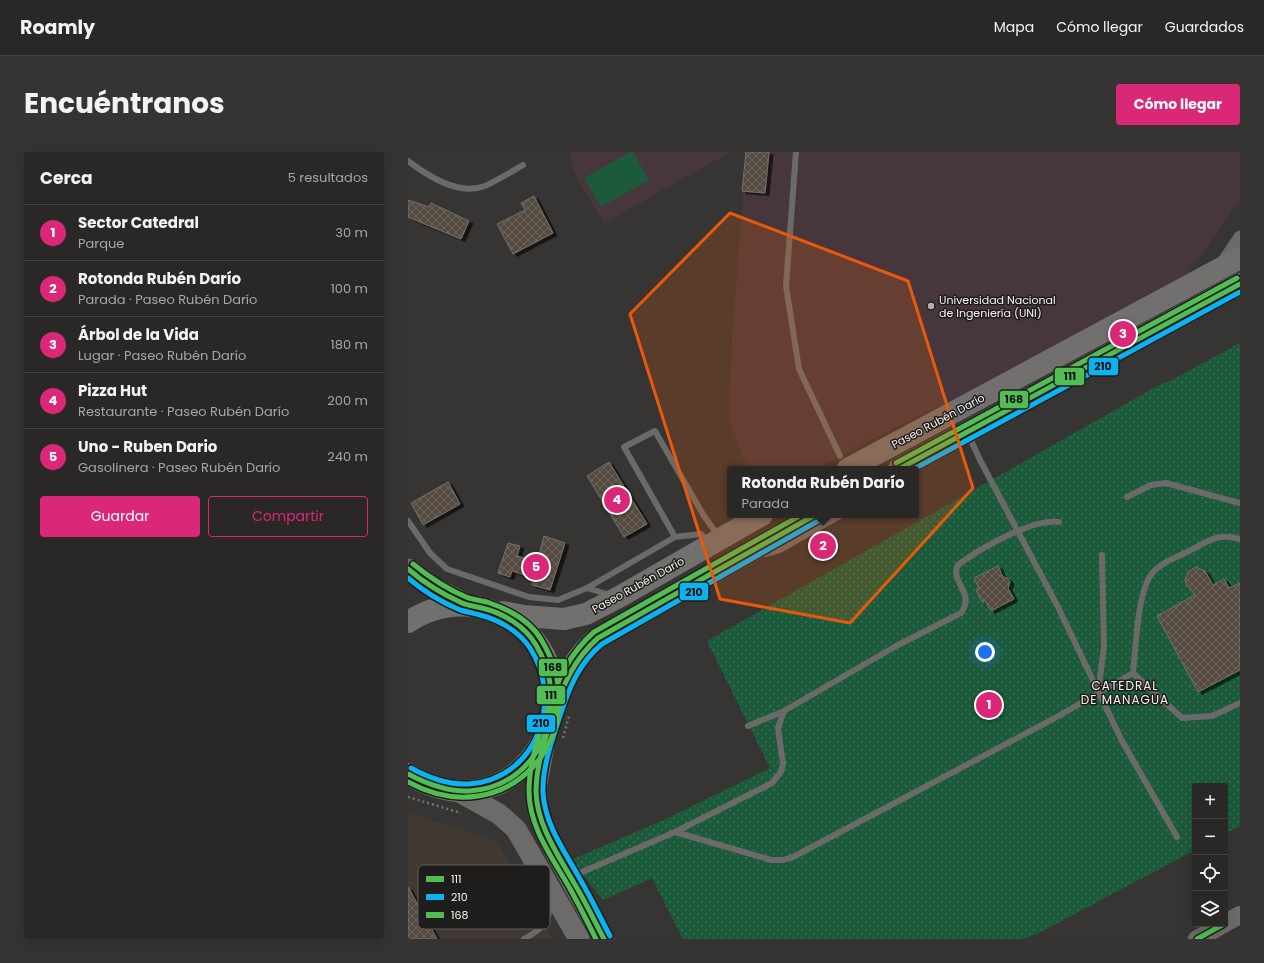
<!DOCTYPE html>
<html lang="es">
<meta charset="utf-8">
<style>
body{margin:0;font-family:Poppins,sans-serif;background:#353432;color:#f1f3f6}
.controls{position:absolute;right:12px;bottom:12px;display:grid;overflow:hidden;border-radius:4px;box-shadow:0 4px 16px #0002}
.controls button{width:36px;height:36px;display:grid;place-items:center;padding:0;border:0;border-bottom:1px solid #454443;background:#292826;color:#f1f3f6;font:20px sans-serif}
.you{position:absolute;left:577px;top:500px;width:14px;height:14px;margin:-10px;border:3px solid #fff;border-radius:50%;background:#1a73e8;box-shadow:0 0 0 6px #1a73e833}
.badge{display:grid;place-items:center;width:26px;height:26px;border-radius:50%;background:#db2777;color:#fff;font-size:13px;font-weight:700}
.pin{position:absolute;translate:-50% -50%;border:2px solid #fff;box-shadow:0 1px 4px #0006}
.popup{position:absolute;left:319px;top:314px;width:192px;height:52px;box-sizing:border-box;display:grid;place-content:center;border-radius:4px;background:#292826;filter:drop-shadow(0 1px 3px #0005);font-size:13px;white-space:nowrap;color:#a5a6a7}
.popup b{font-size:15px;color:#f1f3f6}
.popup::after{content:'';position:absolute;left:50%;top:100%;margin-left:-8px;border:8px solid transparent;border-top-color:#292826}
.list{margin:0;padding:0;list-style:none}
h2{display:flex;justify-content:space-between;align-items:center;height:52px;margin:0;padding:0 16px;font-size:17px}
h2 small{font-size:13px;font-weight:400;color:#a5a6a7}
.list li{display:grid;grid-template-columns:26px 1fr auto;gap:12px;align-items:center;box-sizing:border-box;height:56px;padding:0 16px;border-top:1px solid #454443}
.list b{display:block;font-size:15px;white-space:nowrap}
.list p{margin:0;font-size:13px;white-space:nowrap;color:#a5a6a7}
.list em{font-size:13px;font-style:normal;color:#a5a6a7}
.actions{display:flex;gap:8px;padding:12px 16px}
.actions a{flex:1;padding:9px 0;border:1px solid #db2777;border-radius:4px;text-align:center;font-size:14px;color:#db2777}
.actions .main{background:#db2777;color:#fff}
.icon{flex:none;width:22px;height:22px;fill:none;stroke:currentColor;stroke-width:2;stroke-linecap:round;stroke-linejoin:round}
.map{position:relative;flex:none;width:832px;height:787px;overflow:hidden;border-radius:4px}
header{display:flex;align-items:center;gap:24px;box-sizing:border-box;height:56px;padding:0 20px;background:#292826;border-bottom:1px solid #454443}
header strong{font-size:19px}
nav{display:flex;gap:22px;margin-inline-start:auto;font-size:14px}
.intro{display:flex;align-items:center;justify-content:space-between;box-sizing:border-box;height:96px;padding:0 24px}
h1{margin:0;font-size:28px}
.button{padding:10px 18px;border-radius:4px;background:#db2777;color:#fff;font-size:14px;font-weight:700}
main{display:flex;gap:24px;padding:0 24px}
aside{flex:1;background:#292826;border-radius:4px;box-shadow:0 4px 16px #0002}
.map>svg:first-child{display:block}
.built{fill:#423a32}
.education{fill:#47373d}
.park{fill:url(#park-dots)}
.pitch{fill:#1b5a3a}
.building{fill:url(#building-cross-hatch);stroke:#72716f;filter:url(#shadow)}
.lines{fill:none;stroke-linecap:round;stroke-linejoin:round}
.path{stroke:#747372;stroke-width:2.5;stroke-dasharray:2 3;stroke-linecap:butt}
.lane{stroke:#6b6a69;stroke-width:6}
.street{stroke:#6b6a69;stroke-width:13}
.secondary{stroke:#6d6c6b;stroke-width:18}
.primary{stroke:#6c6b69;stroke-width:21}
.highway{stroke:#72706e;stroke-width:22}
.bus-1-casing{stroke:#1f1d1b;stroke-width:8}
.bus-2-casing{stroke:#1f1d1b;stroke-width:8}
.bus-3-casing{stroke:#1f1d1b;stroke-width:8}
.bus-1{stroke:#51bd54;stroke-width:5}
.bus-2{stroke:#0db2f0;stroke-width:5}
.bus-3{stroke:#51bd54;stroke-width:5}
.marked{fill:#e8590c;fill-opacity:0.2;stroke:#e8590c;stroke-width:3;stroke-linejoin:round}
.poi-dot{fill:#b3b0ae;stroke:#1f1d1b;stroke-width:1.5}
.labels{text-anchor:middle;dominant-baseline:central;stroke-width:3;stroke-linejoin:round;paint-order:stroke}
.poi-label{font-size:11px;fill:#f6f3f0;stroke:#1f1d1b;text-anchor:start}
.street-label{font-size:11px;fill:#f6f3f0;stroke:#1f1d1b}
.neighbourhood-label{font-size:12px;letter-spacing:1px;fill:#f6f3f0;stroke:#1f1d1b}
.key{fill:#1f1d1b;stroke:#605d5b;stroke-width:1}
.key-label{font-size:11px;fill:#f6f3f0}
.line-badge{stroke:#1f1d1b;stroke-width:1.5}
.pale-badge-label{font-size:11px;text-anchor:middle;font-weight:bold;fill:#111}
</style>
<header>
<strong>Roamly</strong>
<nav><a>Mapa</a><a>Cómo llegar</a><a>Guardados</a></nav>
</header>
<div class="intro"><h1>Encuéntranos</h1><a class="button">Cómo llegar</a></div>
<main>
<aside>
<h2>Cerca<small>5 resultados</small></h2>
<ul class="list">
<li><span class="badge">1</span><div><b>Sector Catedral</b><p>Parque</p></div><em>30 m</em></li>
<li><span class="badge">2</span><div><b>Rotonda Rubén Darío</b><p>Parada · Paseo Rubén Darío</p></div><em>100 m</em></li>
<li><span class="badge">3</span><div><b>Árbol de la Vida</b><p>Lugar · Paseo Rubén Darío</p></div><em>180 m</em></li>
<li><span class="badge">4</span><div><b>Pizza Hut</b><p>Restaurante · Paseo Rubén Darío</p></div><em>200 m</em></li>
<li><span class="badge">5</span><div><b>Uno - Ruben Dario</b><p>Gasolinera · Paseo Rubén Darío</p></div><em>240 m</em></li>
</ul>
<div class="actions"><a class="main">Guardar</a><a>Compartir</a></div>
</aside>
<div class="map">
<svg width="832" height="787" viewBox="0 0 832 787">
<defs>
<pattern id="park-dots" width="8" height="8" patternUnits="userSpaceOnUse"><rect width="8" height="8" fill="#1b5a3a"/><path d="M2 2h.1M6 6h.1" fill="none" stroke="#3d7257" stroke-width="1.8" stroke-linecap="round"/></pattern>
<pattern id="building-cross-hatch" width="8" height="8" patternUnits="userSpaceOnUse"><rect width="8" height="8" fill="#554b3f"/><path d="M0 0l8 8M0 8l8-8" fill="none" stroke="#6e655b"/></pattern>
<filter id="shadow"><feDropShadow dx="4" dy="2.5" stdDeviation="0" flood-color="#0009"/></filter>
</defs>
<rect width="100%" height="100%" fill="#373533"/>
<path class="built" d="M0 660 89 689 144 787H0Z"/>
<g class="education">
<path d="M162 0H323L196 71 165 19Z"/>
<path d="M338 0H832V48L780 121 564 238 448 295 409 317H340L321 270 324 187Z"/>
</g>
<path class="park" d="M832 191V674L817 682V634H787V698L629 782 615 787H275L244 726 195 748 163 708 260 666 362 616 299 489 753 232 762 229Z"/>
<path class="pitch" d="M222 0H225L241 28 193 55 176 26Z"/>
<g class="building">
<path d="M338 0H361L357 41 334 39Z"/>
<path d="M126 44 145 81 105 102 89 72 117 58 113 51Z"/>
<path d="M0 48 21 55 23 51 61 69 53 87 0 65Z"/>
<path d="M201 310 239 372 216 385 179 324Z"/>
<path d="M40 330 52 352 15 373 3 351Z"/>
<path d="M136 384 157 391 142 438 124 433 126 426 104 419 102 425 90 421 100 391 112 394 109 404 129 410Z"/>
<path d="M590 414 595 425 599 426 602 429 600 436 606 447 583 459 577 449 574 450 568 438 571 436 566 426Z"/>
<path d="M788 415 797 419 805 433 816 427 821 436 832 431V518L790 540 749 464 787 443 779 433 777 429 780 420Z"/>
<path d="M0 735 29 787H0Z"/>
</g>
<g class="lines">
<g class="path">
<path d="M155 586 161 564"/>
<path d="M0 645 53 661"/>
</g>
<g class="lane">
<path d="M388 0 378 134 391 217 432 304"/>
<path d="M0 9C20 24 50 44 77 34 90 28 103 20 115 13"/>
<path d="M561 284 572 308 649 453 714 589 769 685"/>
<path d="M719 345 743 333 758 331 832 351"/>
<path d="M0 369 22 401 39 417 121 445 150 448 179 436 267 385 293 382 300 390"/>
<path d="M267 385 216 295 247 279 296 364 306 378 314 380"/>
<path d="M357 402 372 398 434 363"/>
<path d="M179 436 202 443"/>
<path d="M725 521 774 566 804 564 832 551"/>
<path d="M690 541 696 495 694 403"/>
<path d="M340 574 376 559 488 494 553 461C568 440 541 430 550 413 571 397 625 366 651 370"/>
<path d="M267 680 363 708H375L385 705 647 566 725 521C728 495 729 446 742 424 750 411 770 405 783 398 802 388 810 381 832 387"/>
<path d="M165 724 267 680 364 631 373 620 375 612 370 576 376 559"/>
<path d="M116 787C134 777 142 771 142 749"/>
</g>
<path class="street" d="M814 112 832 85"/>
<g class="secondary">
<path d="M817 771 832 763"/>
<path d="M789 787 816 772"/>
</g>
<g class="primary">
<path d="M0 417 26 436 62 454"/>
<path d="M138 583 128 637 131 663 144 694 196 787"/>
<path d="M48 638 91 662 108 677 171 787"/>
</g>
<g class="highway">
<path d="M440 317 832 106"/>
<path d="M491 317 832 132"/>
<path d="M95 460 116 464 156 467 178 462 211 445 354 363"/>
<path d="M0 470C24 454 53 449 81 458 209 502 127 697 0 622"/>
<path d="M148 553C157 526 167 504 190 486L407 363"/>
</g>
<g class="bus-1-casing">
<g id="bus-1">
<path d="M491 317 832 132"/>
<path d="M0 417C16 431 34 442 54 451 61 454 67 454 74 456 95 461 117 474 128 493 164 552 134 635 61 639 39 640 19 632 0 622"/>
<path d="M196 787C186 768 177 749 166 731 150 703 129 673 128 640 128 614 137 587 145 563 155 533 166 507 190 486L407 363"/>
<path d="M789 787 816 772"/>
</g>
</g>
<g class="bus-2-casing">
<g id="bus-2">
<path d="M506 317 832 140"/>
<path d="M0 426C15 439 33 450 52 458 59 460 65 461 72 463 91 468 111 479 122 496 156 549 129 627 61 632 41 633 21 626 3 616"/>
<path d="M202 784C192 765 183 746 172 727 157 700 137 673 135 641 134 616 144 588 152 564 161 536 171 511 194 492L410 369"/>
</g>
</g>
<g class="bus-3-casing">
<g id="bus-3">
<path d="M488 311 829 126"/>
<path d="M0 630C98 684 190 583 134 489 123 469 100 457 79 450 72 448 65 448 58 445 39 437 21 425 5 412"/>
<path d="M188 787C179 769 170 751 160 733 143 704 121 674 121 639 121 612 130 585 139 560 149 529 161 502 186 480L393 363"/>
</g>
</g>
<use href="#bus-1" class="bus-1"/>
<use href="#bus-2" class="bus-2"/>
<use href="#bus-3" class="bus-3"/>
</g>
<path class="marked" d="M322 61 500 129 565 336 442 471 312 447 222 162Z"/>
<circle class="poi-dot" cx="523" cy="154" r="4"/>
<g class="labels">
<g class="poi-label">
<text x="531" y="148">Universidad Nacional<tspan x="531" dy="13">de Ingeniería (UNI)</tspan></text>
</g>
<g class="street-label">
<text transform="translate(530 269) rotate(-28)">Paseo Rubén Darío</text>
<text transform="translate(230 433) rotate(-29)">Paseo Rubén Darío</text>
</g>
<g class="neighbourhood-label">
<text x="717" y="533">CATEDRAL<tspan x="717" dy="14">DE MANAGUA</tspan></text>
</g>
</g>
<rect x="10" y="713" width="132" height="64" rx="6" class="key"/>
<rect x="18" y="724" width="18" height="6" fill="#51bd54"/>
<rect x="18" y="742" width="18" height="6" fill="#0db2f0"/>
<rect x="18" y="760" width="18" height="6" fill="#51bd54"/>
<g class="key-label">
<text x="43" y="731">111</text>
<text x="43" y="749">210</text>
<text x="43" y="767">168</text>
</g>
<g class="line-badge">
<rect x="680" y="205" width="31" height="19" rx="4" fill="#0db2f0"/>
<rect x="646" y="215" width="31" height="19" rx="4" fill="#51bd54"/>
<rect x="591" y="238" width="30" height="19" rx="4" fill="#51bd54"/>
<rect x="271" y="430" width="30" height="19" rx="4" fill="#0db2f0"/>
<rect x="130" y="506" width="30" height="19" rx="4" fill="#51bd54"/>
<rect x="128" y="533" width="30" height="20" rx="4" fill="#51bd54"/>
<rect x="118" y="562" width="30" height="19" rx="4" fill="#0db2f0"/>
</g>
<g class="pale-badge-label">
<text x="695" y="218">210</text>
<text x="662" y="228">111</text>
<text x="606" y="251">168</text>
<text x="286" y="444">210</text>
<text x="145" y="519">168</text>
<text x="143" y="547">111</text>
<text x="133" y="575">210</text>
</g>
</svg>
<div class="controls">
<button>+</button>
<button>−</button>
<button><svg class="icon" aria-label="locate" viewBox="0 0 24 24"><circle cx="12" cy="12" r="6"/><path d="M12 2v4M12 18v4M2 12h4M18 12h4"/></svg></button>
<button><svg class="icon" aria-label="layers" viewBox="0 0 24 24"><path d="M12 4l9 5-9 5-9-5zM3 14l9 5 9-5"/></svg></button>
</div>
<div class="you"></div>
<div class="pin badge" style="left:581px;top:553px">1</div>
<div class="pin badge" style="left:415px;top:394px">2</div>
<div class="popup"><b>Rotonda Rubén Darío</b>Parada</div>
<div class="pin badge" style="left:715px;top:182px">3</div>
<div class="pin badge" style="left:209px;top:348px">4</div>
<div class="pin badge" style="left:128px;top:415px">5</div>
</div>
</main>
